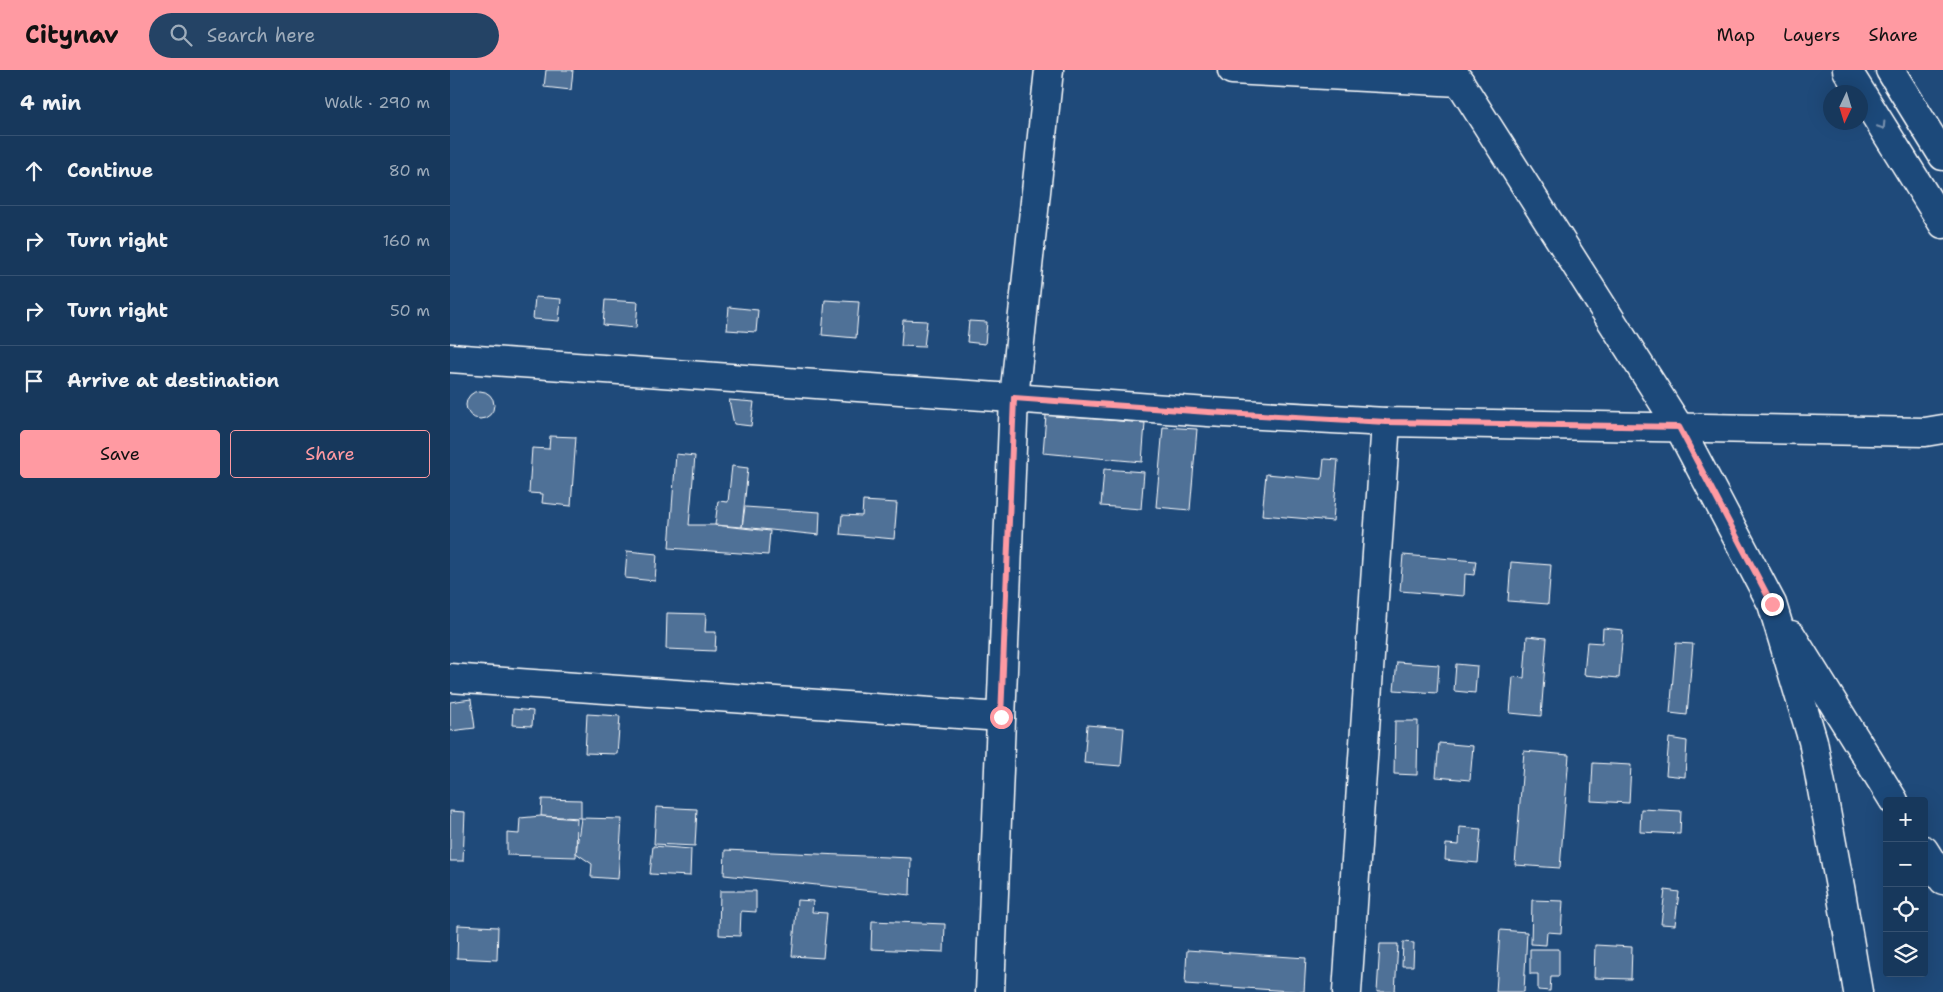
<!DOCTYPE html>
<meta charset="utf-8">
<style>
body{margin:0;font-family:"Shantell Sans",sans-serif;background:#244365;color:#f1f3f6}
.controls{position:absolute;right:15px;bottom:15px;display:grid;overflow:hidden;border-radius:5px;box-shadow:0 5px 20px #0002}
.controls button{width:45px;height:45px;display:grid;place-items:center;padding:0;border:0;border-bottom:1px solid #365272;background:#17385c;color:#f1f3f6;font:25px sans-serif}
.compass{position:absolute;left:1373px;top:15px;width:45px;height:45px;border-radius:50%;background:#17385c;box-shadow:0 5px 20px #0002;rotate:184deg}
.stop{position:absolute;width:15px;height:15px;margin:-11px;border:4px solid #ff9aa2;border-radius:50%;background:#fff}
.stop.end{background:#ff9aa2;border-color:#fff;box-shadow:0 1px 5px #0008}
.list{margin:0;padding:0;list-style:none}
h2{display:flex;justify-content:space-between;align-items:center;height:65px;margin:0;padding:0 20px;font-size:21px}
h2 small{font-size:16px;font-weight:400;color:#9eacbb}
.list li{display:grid;grid-template-columns:32px 1fr auto;gap:15px;align-items:center;box-sizing:border-box;height:70px;padding:0 20px;border-top:1px solid #365272}
.list b{display:block;font-size:19px;white-space:nowrap}
.list em{font-size:16px;font-style:normal;color:#9eacbb}
.actions{display:flex;gap:10px;padding:15px 20px}
.actions a{flex:1;padding:11px 0;border:1px solid #ff9aa2;border-radius:5px;text-align:center;font-size:18px;color:#ff9aa2}
.actions .main{background:#ff9aa2;color:#111}
.icon{flex:none;width:28px;height:28px;fill:none;stroke:currentColor;stroke-width:2;stroke-linecap:round;stroke-linejoin:round}
.map{position:relative;flex:none;width:1493px;height:922px;overflow:hidden}
header{display:flex;align-items:center;gap:30px;box-sizing:border-box;height:70px;padding:0 25px;background:#ff9aa2;color:#111}
header strong{font-size:24px}
nav{display:flex;gap:28px;margin-inline-start:auto;font-size:18px}
.search{width:350px;height:45px;background:#244365;display:flex;align-items:center;gap:12px;box-sizing:border-box;padding:0 18px;border-radius:28px;color:#9eacbb;font-size:19px}
main{display:flex}
aside{flex:1;background:#17385c}
.map>svg:first-child{display:block}
.building{fill:#507197;stroke:#fff}
.lines{fill:none;stroke-linecap:round;stroke-linejoin:round}
.minor-casing{stroke:#fff;stroke-width:31}
.secondary-casing{stroke:#fff;stroke-width:31}
.minor{stroke:#1f4a7a;stroke-width:28}
.secondary{stroke:#1f4a7a;stroke-width:28}
.oneway{stroke:#7992af}
.route{stroke:#ff9aa2;stroke-width:6}
</style>
<header>
<strong>Citynav</strong>
<div class="search"><svg class="icon" aria-label="search" viewBox="0 0 24 24"><circle cx="10" cy="10" r="6"/><path d="M15 15l6 6"/></svg>Search here</div>
<nav><a>Map</a><a>Layers</a><a>Share</a></nav>
</header>
<main>
<aside>
<h2>4 min<small>Walk · 290 m</small></h2>
<ul class="list">
<li><svg class="icon" aria-label="ahead" viewBox="0 0 24 24"><path d="M12 20V5M6 11l6-6 6 6"/></svg><div><b>Continue</b></div><em>80 m</em></li>
<li><svg class="icon" aria-label="right" viewBox="0 0 24 24"><path d="M7 20v-9h11M14 6l5 5-5 5"/></svg><div><b>Turn right</b></div><em>160 m</em></li>
<li><svg class="icon" aria-label="right" viewBox="0 0 24 24"><path d="M7 20v-9h11M14 6l5 5-5 5"/></svg><div><b>Turn right</b></div><em>50 m</em></li>
<li><svg class="icon" aria-label="arrive" viewBox="0 0 24 24"><path d="M6 21V4h12l-3 4 3 4H6"/></svg><div><b>Arrive at destination</b></div></li>
</ul>
<div class="actions"><a class="main">Save</a><a>Share</a></div>
</aside>
<div class="map">
<svg width="1493" height="922" viewBox="0 0 1493 922">
<rect width="100%" height="100%" fill="#1f4a7a"/>
<filter id="ink" filterUnits="userSpaceOnUse"><feTurbulence type="fractalNoise" baseFrequency=".02" numOctaves="2"/><feDisplacementMap in="SourceGraphic" scale="10" xChannelSelector="R" yChannelSelector="G"/><feConvolveMatrix kernelMatrix="1 2 1 2 8 2 1 2 1" color-interpolation-filters="sRGB"/></filter>
<g filter="url(#ink)">
<g class="building">
<path d="M96 0H123L121 20 94 17Z"/>
<path d="M85 227 111 229 109 251 83 249Z"/>
<path d="M155 230 188 232 186 258 153 255Z"/>
<path d="M375 230 409 232 406 268 372 265Z"/>
<path d="M279 237 308 240 306 262 277 260Z"/>
<path d="M453 250 477 251 474 277 451 276Z"/>
<path d="M519 251 537 252 535 274 517 272Z"/>
<circle cx="30" cy="335" r="14"/>
<path d="M279 330 304 332 301 356 284 354Z"/>
<path d="M596 345 695 353 692 392 593 383Z"/>
<path d="M713 357 747 359 740 440 706 437Z"/>
<path d="M100 366 126 367 121 436 92 433 93 424 79 423 82 378 99 379Z"/>
<path d="M226 384 245 386 239 455H265L320 461 318 485 219 478Z"/>
<path d="M874 389 888 390 883 451 812 445 816 404 872 409Z"/>
<path d="M282 396 298 398 292 457 265 455 268 431 278 432Z"/>
<path d="M654 399 694 402 691 439 651 436Z"/>
<path d="M413 431 447 433 444 469 390 464 392 445 412 446Z"/>
<path d="M295 437 370 442 369 465 292 457Z"/>
<path d="M177 481 207 484 205 511 175 508Z"/>
<path d="M953 485 1026 491 1024 505 1015 504 1014 526 950 521Z"/>
<path d="M1061 492 1101 495 1098 534 1058 531Z"/>
<path d="M217 543 256 544 255 562H266L265 581 216 579Z"/>
<path d="M1153 558 1173 560 1169 608 1134 605 1137 572 1152 573Z"/>
<path d="M1077 566 1097 568 1091 646 1060 643 1063 607 1074 608Z"/>
<path d="M1226 573 1243 574 1237 645 1220 643Z"/>
<path d="M947 592 989 595 987 623 944 620Z"/>
<path d="M1006 594 1027 596 1025 623 1004 621Z"/>
<path d="M21 629 25 658 0 661V632Z"/>
<path d="M63 639 83 641 82 656 62 655Z"/>
<path d="M137 644 170 646 167 684 135 683Z"/>
<path d="M945 651H968L967 705 944 704Z"/>
<path d="M637 655 674 658 671 696 634 693Z"/>
<path d="M1219 668 1237 671 1235 707 1216 705Z"/>
<path d="M989 673 1023 676 1020 710 986 707Z"/>
<path d="M1074 681 1119 685 1110 798 1065 795Z"/>
<path d="M1143 693 1181 695 1179 733 1141 731Z"/>
<path d="M92 729 131 730V748L91 746Z"/>
<path d="M206 737 247 739 245 776 204 774Z"/>
<path d="M1191 739 1231 741 1230 764 1190 762Z"/>
<path d="M0 741 15 742 13 791H0Z"/>
<path d="M91 746 127 749 126 787 57 785V763L69 764 70 748Z"/>
<path d="M131 748 172 749 168 809 141 807 142 794 126 783Z"/>
<path d="M1010 757 1031 759 1028 793 995 790 996 774 1009 775Z"/>
<path d="M203 776 241 779 240 806 200 804Z"/>
<path d="M275 780 461 788 460 825 274 805Z"/>
<path d="M1215 820 1229 822 1225 855 1211 854Z"/>
<path d="M270 821H306V842L291 841 290 866 269 865Z"/>
<path d="M347 830 363 831 362 842 377 843 373 888 342 886Z"/>
<path d="M1082 830 1113 831 1111 863 1097 862 1096 875 1081 874Z"/>
<path d="M422 851 495 854 494 882 421 879Z"/>
<path d="M8 855 48 857 47 890 7 888Z"/>
<path d="M1050 860 1077 862 1074 922H1046Z"/>
<path d="M953 872 964 873 963 896H952Z"/>
<path d="M930 874H948L945 922H927Z"/>
<path d="M1145 875 1182 877 1181 909 1144 908Z"/>
<path d="M1080 879H1109V906H1101L1100 921 1088 920V904H1080Z"/>
<path d="M737 880 856 888 854 922 735 914Z"/>
</g>
<g class="lines">
<g class="minor-casing">
<g id="minor">
<path d="M782 0 1010 12"/>
<path d="M1002 0 1229 357 1322 534 1363 671 1391 822 1408 922"/>
<path d="M0 288 758 342 936 352 1475 362 1493 359"/>
<path d="M1341 565 1444 731"/>
<path d="M0 608 551 647"/>
<path d="M1474 780 1493 810"/>
<path d="M540 922 564 328 599 0"/>
<path d="M897 922 936 352"/>
</g>
</g>
<g class="secondary-casing">
<g id="secondary">
<path d="M1397 0 1493 154"/>
<path d="M1440 0 1493 86"/>
</g>
</g>
<use href="#minor" class="minor"/>
<use href="#secondary" class="secondary"/>
</g>
<defs><path id="oneway-chevron" d="M-2-3.5L2.5 0L-2 3.5" fill="none" stroke-width="1.6" stroke-linecap="round" stroke-linejoin="round" transform="scale(1.25)"/></defs>
<use class="oneway" href="#oneway-chevron" transform="translate(1432 56) rotate(58)"/>
</g>
<g class="lines" filter="url(#ink)">
<path class="route" d="M551 647 564 328 758 342 936 352 1229 357 1322 534"/>
</g>
</svg>
<div class="controls">
<button>+</button>
<button>−</button>
<button><svg class="icon" aria-label="locate" viewBox="0 0 24 24"><circle cx="12" cy="12" r="6"/><path d="M12 2v4M12 18v4M2 12h4M18 12h4"/></svg></button>
<button><svg class="icon" aria-label="layers" viewBox="0 0 24 24"><path d="M12 4l9 5-9 5-9-5zM3 14l9 5 9-5"/></svg></button>
</div>
<svg class="compass" viewBox="-18 -18 36 36"><path d="M0-13l5 13h-10z" fill="#e53935"/><path d="M0 13l5-13h-10z" fill="#9eacbb"/></svg>
<div class="stop" style="left:551px;top:647px"></div>
<div class="stop end" style="left:1322px;top:534px"></div>
</div>
</main>
